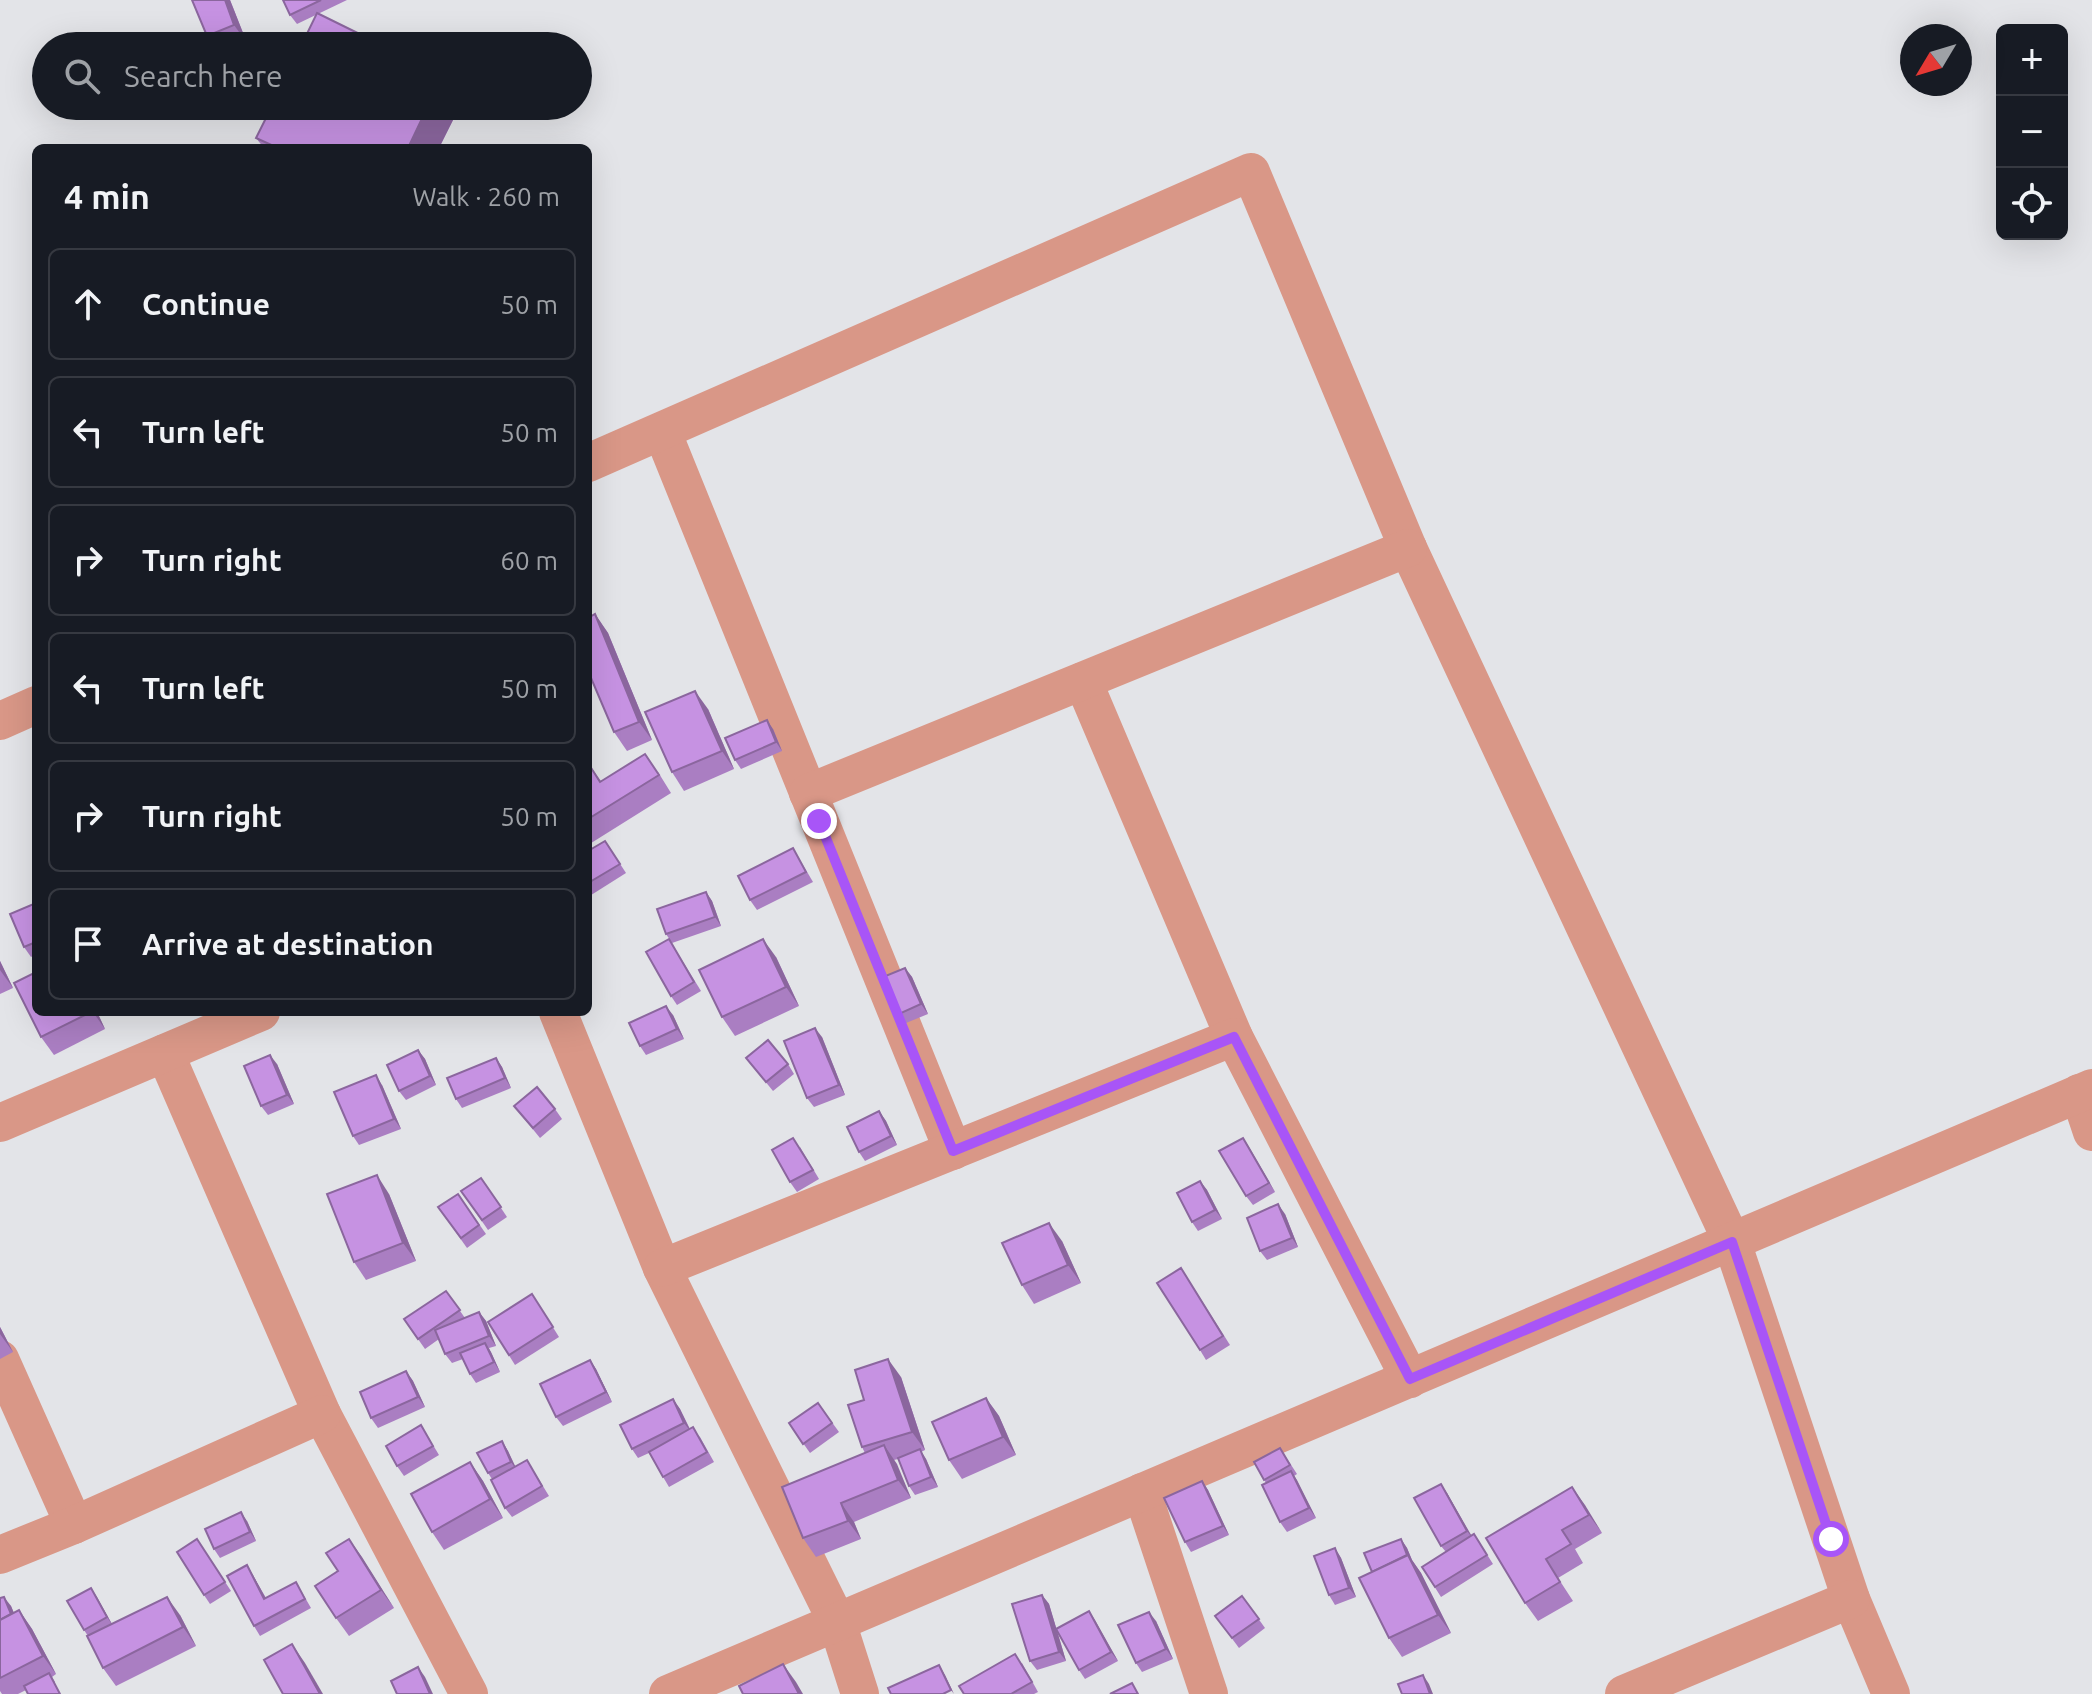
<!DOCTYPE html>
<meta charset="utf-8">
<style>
body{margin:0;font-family:Ubuntu,sans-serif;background:#242831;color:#f1f3f6}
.controls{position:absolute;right:24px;top:24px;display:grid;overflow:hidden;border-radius:12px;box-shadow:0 8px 32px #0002}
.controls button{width:72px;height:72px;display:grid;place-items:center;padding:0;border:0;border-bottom:2px solid #363941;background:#171b24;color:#f1f3f6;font:40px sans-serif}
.compass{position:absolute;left:1900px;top:24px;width:72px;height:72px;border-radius:50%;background:#171b24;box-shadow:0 8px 32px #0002;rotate:232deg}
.stop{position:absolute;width:24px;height:24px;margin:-18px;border:6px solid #a855f7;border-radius:50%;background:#fff}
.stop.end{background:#a855f7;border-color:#fff;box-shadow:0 2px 8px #0008}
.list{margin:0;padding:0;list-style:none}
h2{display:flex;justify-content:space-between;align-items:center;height:104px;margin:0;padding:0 32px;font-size:34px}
h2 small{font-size:26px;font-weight:400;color:#9ea1a6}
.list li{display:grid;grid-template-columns:52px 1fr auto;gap:24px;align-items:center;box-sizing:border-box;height:112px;margin:0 16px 16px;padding:0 16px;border:2px solid #363941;border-radius:12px}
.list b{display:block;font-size:30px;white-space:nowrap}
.list em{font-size:26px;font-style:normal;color:#9ea1a6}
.icon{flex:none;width:44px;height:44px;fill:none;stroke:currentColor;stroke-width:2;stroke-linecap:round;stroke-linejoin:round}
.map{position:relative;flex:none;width:2092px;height:1694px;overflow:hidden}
.search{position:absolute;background:#171b24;box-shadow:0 8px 32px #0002;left:32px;top:32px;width:560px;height:88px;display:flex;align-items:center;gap:20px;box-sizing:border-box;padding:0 28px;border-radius:44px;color:#9ea1a6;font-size:30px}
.panel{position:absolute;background:#171b24;box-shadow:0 8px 32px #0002;left:32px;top:144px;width:560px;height:872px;border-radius:12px}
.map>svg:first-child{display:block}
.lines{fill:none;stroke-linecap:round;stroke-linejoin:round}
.minor{stroke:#d99787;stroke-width:38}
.wall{fill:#aa7ec2}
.shaded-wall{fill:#8b669e}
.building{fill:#c692e2;stroke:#8b669e;stroke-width:2}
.route{stroke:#a855f7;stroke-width:10}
</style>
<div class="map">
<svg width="2092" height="1694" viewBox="0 0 2092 1694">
<rect width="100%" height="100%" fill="#e3e4e8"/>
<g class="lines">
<g class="minor">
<path d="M662 431 953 1151"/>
<path d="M588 463 1251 172 1408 548 1732 1242 1851 1599 1891 1694"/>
<path d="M1083 681 1234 1037 1410 1379"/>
<path d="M0 721 36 705"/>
<path d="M808 793 1408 548"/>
<path d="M558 1012 662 1268 837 1622 860 1694"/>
<path d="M165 1053 322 1414 469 1694"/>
<path d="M2079 1093 2092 1132"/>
<path d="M0 1123 261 1012"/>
<path d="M662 1268 1234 1037"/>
<path d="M0 1359 74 1525"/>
<path d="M1142 1492 1209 1694"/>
<path d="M0 1555 74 1525 322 1414"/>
<path d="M668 1694 2092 1088"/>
<path d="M1624 1694 1851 1599"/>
</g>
</g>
<g class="wall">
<path d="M192 0H230L247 43 240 46H214L207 36Z"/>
<path d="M283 0H347L297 24 290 15Z"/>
<path d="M272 106H460L439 148H264L256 138Z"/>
<path d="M595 614 608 633 652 740 627 751 614 732Z"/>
<path d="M708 709 734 769 684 791 672 772Z"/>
<path d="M773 729 782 751 741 769 735 760Z"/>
<path d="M588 763 601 781 658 772 671 793 588 845Z"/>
<path d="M605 841 626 873 588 897V851Z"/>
<path d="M793 848 813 882 757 910 750 900Z"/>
<path d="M706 892 712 901 721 926 672 943 666 934Z"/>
<path d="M36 903V954L31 957 24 947Z"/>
<path d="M669 939 701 991 677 1005 671 996Z"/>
<path d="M776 957 799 1006 735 1036 722 1017Z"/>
<path d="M0 961 13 988 0 994Z"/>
<path d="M905 968 912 977 928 1014 906 1023 899 1014Z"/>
<path d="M36 1012H97L105 1029 54 1055 41 1037Z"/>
<path d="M673 1015 684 1039 646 1055 640 1046Z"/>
<path d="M822 1037 845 1095 814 1107 807 1098Z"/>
<path d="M418 1050 425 1059 436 1085 406 1100 399 1091Z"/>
<path d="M496 1058 502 1067 511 1088 462 1108 456 1099Z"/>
<path d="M746 1058 788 1064 794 1074 773 1091Z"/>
<path d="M277 1064 294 1104 268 1115 261 1106Z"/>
<path d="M382 1085 401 1129 359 1145 353 1136Z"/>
<path d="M514 1106 555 1109 562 1119 540 1138Z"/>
<path d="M879 1111 886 1121 897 1145 865 1161 859 1152Z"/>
<path d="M1243 1138 1275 1192 1253 1205 1246 1196Z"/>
<path d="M800 1147 819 1179 797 1192 790 1182Z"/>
<path d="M481 1178 507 1217 488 1230 461 1191Z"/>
<path d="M1200 1181 1207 1190 1222 1219 1198 1231 1192 1222Z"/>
<path d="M389 1194 416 1261 366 1280 354 1262Z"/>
<path d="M458 1194 486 1234 467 1248 438 1207Z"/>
<path d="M1285 1214 1298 1247 1267 1260 1260 1251Z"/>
<path d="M1062 1241 1081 1283 1034 1304 1022 1285Z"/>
<path d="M1181 1268 1230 1345 1206 1360 1200 1350Z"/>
<path d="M446 1291 465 1318 479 1312 486 1321 496 1346 489 1348 500 1372 476 1383 470 1374 463 1359 452 1363 445 1354 439 1339 425 1349 404 1319Z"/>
<path d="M532 1294 559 1337 515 1365 488 1322Z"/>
<path d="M0 1327 13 1352 0 1359Z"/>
<path d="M590 1360 596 1369 612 1402 563 1426 556 1417Z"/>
<path d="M406 1371 413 1381 425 1407 378 1428 371 1418Z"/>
<path d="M901 1377 925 1450 921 1452 926 1459 938 1487 915 1495 909 1486 898 1459 894 1460 911 1498 854 1522 861 1539 816 1557 803 1538 865 1453 862 1447 864 1400Z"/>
<path d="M986 1398 999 1416 1016 1455 962 1479 949 1460Z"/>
<path d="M673 1399 680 1409 690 1429 700 1437 714 1462 669 1487 649 1453 638 1458 632 1449Z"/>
<path d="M818 1403 839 1432 810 1453 789 1423Z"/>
<path d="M421 1425 439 1455 404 1476 397 1466Z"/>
<path d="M502 1441 508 1451 515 1467 527 1460 549 1496 512 1517 505 1508 492 1479 488 1473Z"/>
<path d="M1280 1448 1297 1474 1294 1476 1316 1518 1287 1532 1280 1522 1266 1483 1254 1462Z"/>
<path d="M470 1462 483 1481 503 1518 444 1550 432 1532Z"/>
<path d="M1202 1481 1208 1490 1229 1535 1191 1552 1185 1542Z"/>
<path d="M1572 1487 1602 1533 1575 1549 1583 1563 1558 1578 1573 1601 1538 1621 1525 1603Z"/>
<path d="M1447 1493 1471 1536 1474 1534 1493 1564 1441 1597 1422 1567 1446 1552 1441 1546Z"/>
<path d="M247 1521 256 1541 220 1558 214 1549Z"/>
<path d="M197 1539 231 1591 210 1604 204 1595Z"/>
<path d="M349 1539 394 1608 349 1636 336 1618 338 1571Z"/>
<path d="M1401 1539 1407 1548 1412 1560 1421 1573 1451 1633 1402 1657 1389 1638 1372 1572Z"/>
<path d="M1335 1548 1341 1558 1356 1597 1335 1605 1329 1595Z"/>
<path d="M247 1565 266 1598 296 1582 311 1608 260 1636 254 1626Z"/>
<path d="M91 1588 112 1624 180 1615 196 1646 116 1686 103 1668 88 1636 84 1630Z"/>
<path d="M1042 1595 1049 1604 1066 1661 1037 1670 1030 1661Z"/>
<path d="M1242 1596 1265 1628 1239 1648 1222 1625Z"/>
<path d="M0 1598 11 1606 14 1613 19 1610 32 1629 56 1674 52 1677 55 1682 26 1690 18 1694H2L0 1691Z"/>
<path d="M1089 1611 1118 1661 1085 1679 1079 1670Z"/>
<path d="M1156 1621 1173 1659 1142 1672 1136 1663Z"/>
<path d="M1022 1663 1038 1692 1034 1694H964Z"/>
</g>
<g class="shaded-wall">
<path d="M225 0H230L247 43 234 25Z"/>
<path d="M428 106H460L439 148H408Z"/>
<path d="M595 614 608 633 652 740 639 722Z"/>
<path d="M695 691 708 709 734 769 722 751Z"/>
<path d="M767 720 773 729 782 751 776 742Z"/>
<path d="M706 892 712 901 721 926 715 917Z"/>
<path d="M763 939 776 957 799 1006 786 987Z"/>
<path d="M0 961 13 988 0 970Z"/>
<path d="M905 968 912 977 928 1014 921 1004Z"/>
<path d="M666 1006 673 1015 684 1039 677 1029Z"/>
<path d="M93 1012H97L105 1029Z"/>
<path d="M815 1028 822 1037 845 1095 839 1085Z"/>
<path d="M418 1050 425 1059 436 1085 430 1076Z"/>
<path d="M270 1055 277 1064 294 1104 287 1095Z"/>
<path d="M496 1058 502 1067 511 1088 505 1078Z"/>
<path d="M376 1075 382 1085 401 1129 394 1119Z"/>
<path d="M879 1111 886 1121 897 1145 891 1136Z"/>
<path d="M1243 1138 1249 1147 1275 1192 1269 1183Z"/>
<path d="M377 1175 389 1194 416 1261 403 1243Z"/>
<path d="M1200 1181 1207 1190 1222 1219 1215 1210Z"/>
<path d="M1278 1204 1285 1214 1298 1247 1292 1238Z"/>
<path d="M1049 1223 1062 1241 1081 1283 1068 1265Z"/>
<path d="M479 1312 486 1321 496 1346 489 1336Z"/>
<path d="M0 1327 13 1352 0 1334Z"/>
<path d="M485 1343 491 1352 500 1372 494 1362Z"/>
<path d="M888 1359 901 1377 925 1450 912 1432Z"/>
<path d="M590 1360 596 1369 612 1402 606 1392Z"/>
<path d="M406 1371 413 1381 425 1407 418 1397Z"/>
<path d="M986 1398 999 1416 1016 1455 1003 1437Z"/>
<path d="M673 1399 680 1409 691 1432 684 1423Z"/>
<path d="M502 1441 508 1451 518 1472 511 1462Z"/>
<path d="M884 1445 897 1464 911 1498 898 1480Z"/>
<path d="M920 1449 926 1459 938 1487 931 1477Z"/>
<path d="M470 1462 483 1481 503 1518 490 1499Z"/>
<path d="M1291 1471 1297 1480 1316 1518 1309 1508Z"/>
<path d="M1202 1481 1208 1490 1229 1535 1223 1526Z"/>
<path d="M1441 1484 1447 1493 1474 1540 1467 1531Z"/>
<path d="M1572 1487 1585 1505 1602 1533 1589 1515Z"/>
<path d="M841 1503 854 1522 861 1539 848 1521Z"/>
<path d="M241 1512 247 1521 256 1541 250 1532Z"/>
<path d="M349 1539 362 1557 394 1608 381 1590Z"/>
<path d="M1401 1539 1407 1548 1412 1560 1421 1573 1451 1633 1438 1615 1410 1563Z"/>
<path d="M1335 1548 1341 1558 1356 1597 1349 1588Z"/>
<path d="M247 1565 253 1575 271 1608 264 1599Z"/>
<path d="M91 1588 97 1597 113 1626 107 1617Z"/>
<path d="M1042 1595 1049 1604 1066 1661 1059 1652Z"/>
<path d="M4 1597 11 1606 21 1631 14 1621Z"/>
<path d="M167 1597 180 1615 196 1646 183 1627Z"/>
<path d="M19 1610 32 1629 56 1674 43 1656Z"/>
<path d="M1089 1611 1095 1620 1118 1661 1111 1652Z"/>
<path d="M1149 1612 1156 1621 1173 1659 1166 1649Z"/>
<path d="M292 1644 305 1663 323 1694H320Z"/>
<path d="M783 1664 796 1682 803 1694H799Z"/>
<path d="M939 1665 945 1675 954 1694 951 1690Z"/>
<path d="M418 1667 425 1677 433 1694H430Z"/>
<path d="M1423 1675 1429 1684 1433 1694H1430Z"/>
</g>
<g class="building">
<path d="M192 0H225L234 25 207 36Z"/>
<path d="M283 0H321L290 15Z"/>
<path d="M317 13 384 46H301Z"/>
<path d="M272 106H428L408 148H278L256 138Z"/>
<path d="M595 614 639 722 614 732 588 671V618Z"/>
<path d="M695 691 722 751 672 772 645 712Z"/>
<path d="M767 720 776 742 735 760 725 738Z"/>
<path d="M645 754 659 775 588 819V763L600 782Z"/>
<path d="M605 841 620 864 588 883V851Z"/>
<path d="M793 848 806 872 750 900 738 876Z"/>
<path d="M706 892 715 917 666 934 657 909Z"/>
<path d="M36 903V942L24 947 10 914Z"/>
<path d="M669 939 694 982 671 996 646 952Z"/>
<path d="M763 939 786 987 722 1017 699 970Z"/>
<path d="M905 968 921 1004 899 1014 883 977Z"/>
<path d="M36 972V1012H91L41 1037 14 983Z"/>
<path d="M666 1006 677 1029 640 1046 629 1023Z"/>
<path d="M815 1028 839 1085 807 1098 784 1041Z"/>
<path d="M768 1040 788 1064 766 1082 746 1058Z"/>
<path d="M418 1050 430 1076 399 1091 387 1065Z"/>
<path d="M270 1055 287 1095 261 1106 244 1066Z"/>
<path d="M496 1058 505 1078 456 1099 447 1078Z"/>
<path d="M376 1075 394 1119 353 1136 334 1092Z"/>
<path d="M537 1087 555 1109 533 1128 514 1106Z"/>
<path d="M879 1111 891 1136 859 1152 847 1127Z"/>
<path d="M793 1138 813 1170 790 1182 772 1150Z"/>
<path d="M1243 1138 1269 1183 1246 1196 1219 1151Z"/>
<path d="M377 1175 403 1243 354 1262 327 1194Z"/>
<path d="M481 1178 501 1207 482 1220 461 1191Z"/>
<path d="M1200 1181 1215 1210 1192 1222 1177 1193Z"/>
<path d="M458 1194 479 1225 461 1238 438 1207Z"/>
<path d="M1278 1204 1292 1238 1260 1251 1247 1218Z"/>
<path d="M1049 1223 1068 1265 1022 1285 1002 1243Z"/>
<path d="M1181 1268 1223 1336 1200 1350 1157 1283Z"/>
<path d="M446 1291 460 1310 418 1339 404 1319Z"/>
<path d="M532 1294 553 1327 509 1355 488 1322Z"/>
<path d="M479 1312 489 1336 445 1354 435 1330Z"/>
<path d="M485 1343 494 1362 470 1374 460 1353Z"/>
<path d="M888 1359 912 1432 862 1447 848 1405 864 1400 855 1370Z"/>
<path d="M590 1360 606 1392 556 1417 540 1384Z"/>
<path d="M406 1371 418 1397 371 1418 360 1392Z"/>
<path d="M986 1398 1003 1437 949 1460 932 1422Z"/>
<path d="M673 1399 684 1423 632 1449 620 1425Z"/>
<path d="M818 1403 832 1423 803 1444 789 1423Z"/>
<path d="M421 1425 433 1446 397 1466 386 1446Z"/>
<path d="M693 1427 707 1452 663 1477 649 1452Z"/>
<path d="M502 1441 511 1462 488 1473 477 1453Z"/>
<path d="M884 1445 898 1480 841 1503 848 1521 803 1538 782 1487Z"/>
<path d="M1280 1448 1290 1465 1264 1480 1254 1462Z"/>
<path d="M920 1449 931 1477 909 1486 898 1458Z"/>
<path d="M527 1460 542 1486 505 1508 491 1480Z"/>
<path d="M470 1462 490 1499 432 1532 411 1494Z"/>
<path d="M1291 1471 1309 1508 1280 1522 1262 1485Z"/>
<path d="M1202 1481 1223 1526 1185 1542 1164 1498Z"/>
<path d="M1441 1484 1467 1531 1441 1546 1414 1498Z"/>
<path d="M1572 1487 1589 1515 1562 1530 1571 1544 1546 1559 1560 1582 1525 1603 1486 1538Z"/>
<path d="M241 1512 250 1532 214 1549 205 1529Z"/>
<path d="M1474 1534 1487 1555 1435 1587 1422 1567Z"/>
<path d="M197 1539 225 1582 204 1595 177 1552Z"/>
<path d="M349 1539 381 1590 336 1618 315 1586 338 1571 326 1553Z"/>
<path d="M1401 1539 1407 1555 1372 1572 1364 1553Z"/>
<path d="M1335 1548 1349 1588 1329 1595 1314 1556Z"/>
<path d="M1408 1555 1438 1615 1389 1638 1359 1578Z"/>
<path d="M247 1565 264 1599 296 1582 305 1599 254 1626 227 1576Z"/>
<path d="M91 1588 107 1617 84 1630 67 1601Z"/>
<path d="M1042 1595 1059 1652 1030 1661 1012 1604Z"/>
<path d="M1242 1596 1259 1619 1232 1638 1215 1616Z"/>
<path d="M4 1597 11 1614 0 1620V1598Z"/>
<path d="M167 1597 183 1627 103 1668 87 1636Z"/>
<path d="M19 1610 43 1656 0 1678V1620Z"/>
<path d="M1089 1611 1111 1652 1079 1670 1056 1629Z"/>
<path d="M1149 1612 1166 1649 1136 1663 1118 1625Z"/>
<path d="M292 1644 320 1694H283L264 1660Z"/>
<path d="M1015 1654 1032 1682 1011 1694H964L959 1686Z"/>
<path d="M783 1664 799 1694H743L739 1686Z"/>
<path d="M939 1665 951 1690 943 1694H891L888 1688Z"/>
<path d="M418 1667 430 1694H397L391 1681Z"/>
<path d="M49 1673 60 1694H28L24 1686Z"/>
<path d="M1423 1675 1430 1694H1402L1398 1684Z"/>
<path d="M1132 1683 1138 1694H1110Z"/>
</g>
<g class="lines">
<path class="route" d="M819 821 953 1151 1234 1037 1410 1379 1732 1242 1831 1539"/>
</g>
</svg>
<div class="controls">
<button>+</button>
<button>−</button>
<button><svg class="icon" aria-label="locate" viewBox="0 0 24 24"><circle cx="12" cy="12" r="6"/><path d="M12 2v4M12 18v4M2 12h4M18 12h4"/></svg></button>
</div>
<svg class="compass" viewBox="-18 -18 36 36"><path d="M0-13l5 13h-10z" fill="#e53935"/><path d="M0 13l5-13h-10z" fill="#9ea1a6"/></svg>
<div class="stop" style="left:1831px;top:1539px"></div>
<div class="stop end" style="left:819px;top:821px"></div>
<div class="search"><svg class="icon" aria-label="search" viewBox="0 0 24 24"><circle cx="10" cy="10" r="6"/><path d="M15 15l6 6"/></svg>Search here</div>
<section class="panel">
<h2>4 min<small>Walk · 260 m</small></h2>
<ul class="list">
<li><svg class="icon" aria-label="ahead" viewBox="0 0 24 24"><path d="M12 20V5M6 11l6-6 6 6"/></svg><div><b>Continue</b></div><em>50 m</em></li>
<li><svg class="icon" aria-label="left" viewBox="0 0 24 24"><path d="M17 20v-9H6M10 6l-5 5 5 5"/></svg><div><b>Turn left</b></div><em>50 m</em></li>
<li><svg class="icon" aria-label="right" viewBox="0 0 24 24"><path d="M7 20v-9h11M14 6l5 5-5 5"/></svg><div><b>Turn right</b></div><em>60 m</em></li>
<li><svg class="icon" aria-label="left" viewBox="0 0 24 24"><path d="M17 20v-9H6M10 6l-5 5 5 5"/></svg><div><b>Turn left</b></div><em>50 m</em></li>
<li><svg class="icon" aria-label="right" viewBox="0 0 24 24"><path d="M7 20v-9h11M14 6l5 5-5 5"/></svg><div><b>Turn right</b></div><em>50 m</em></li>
<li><svg class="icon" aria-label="arrive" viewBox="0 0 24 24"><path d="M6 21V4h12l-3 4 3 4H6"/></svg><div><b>Arrive at destination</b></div></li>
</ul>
</section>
</div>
